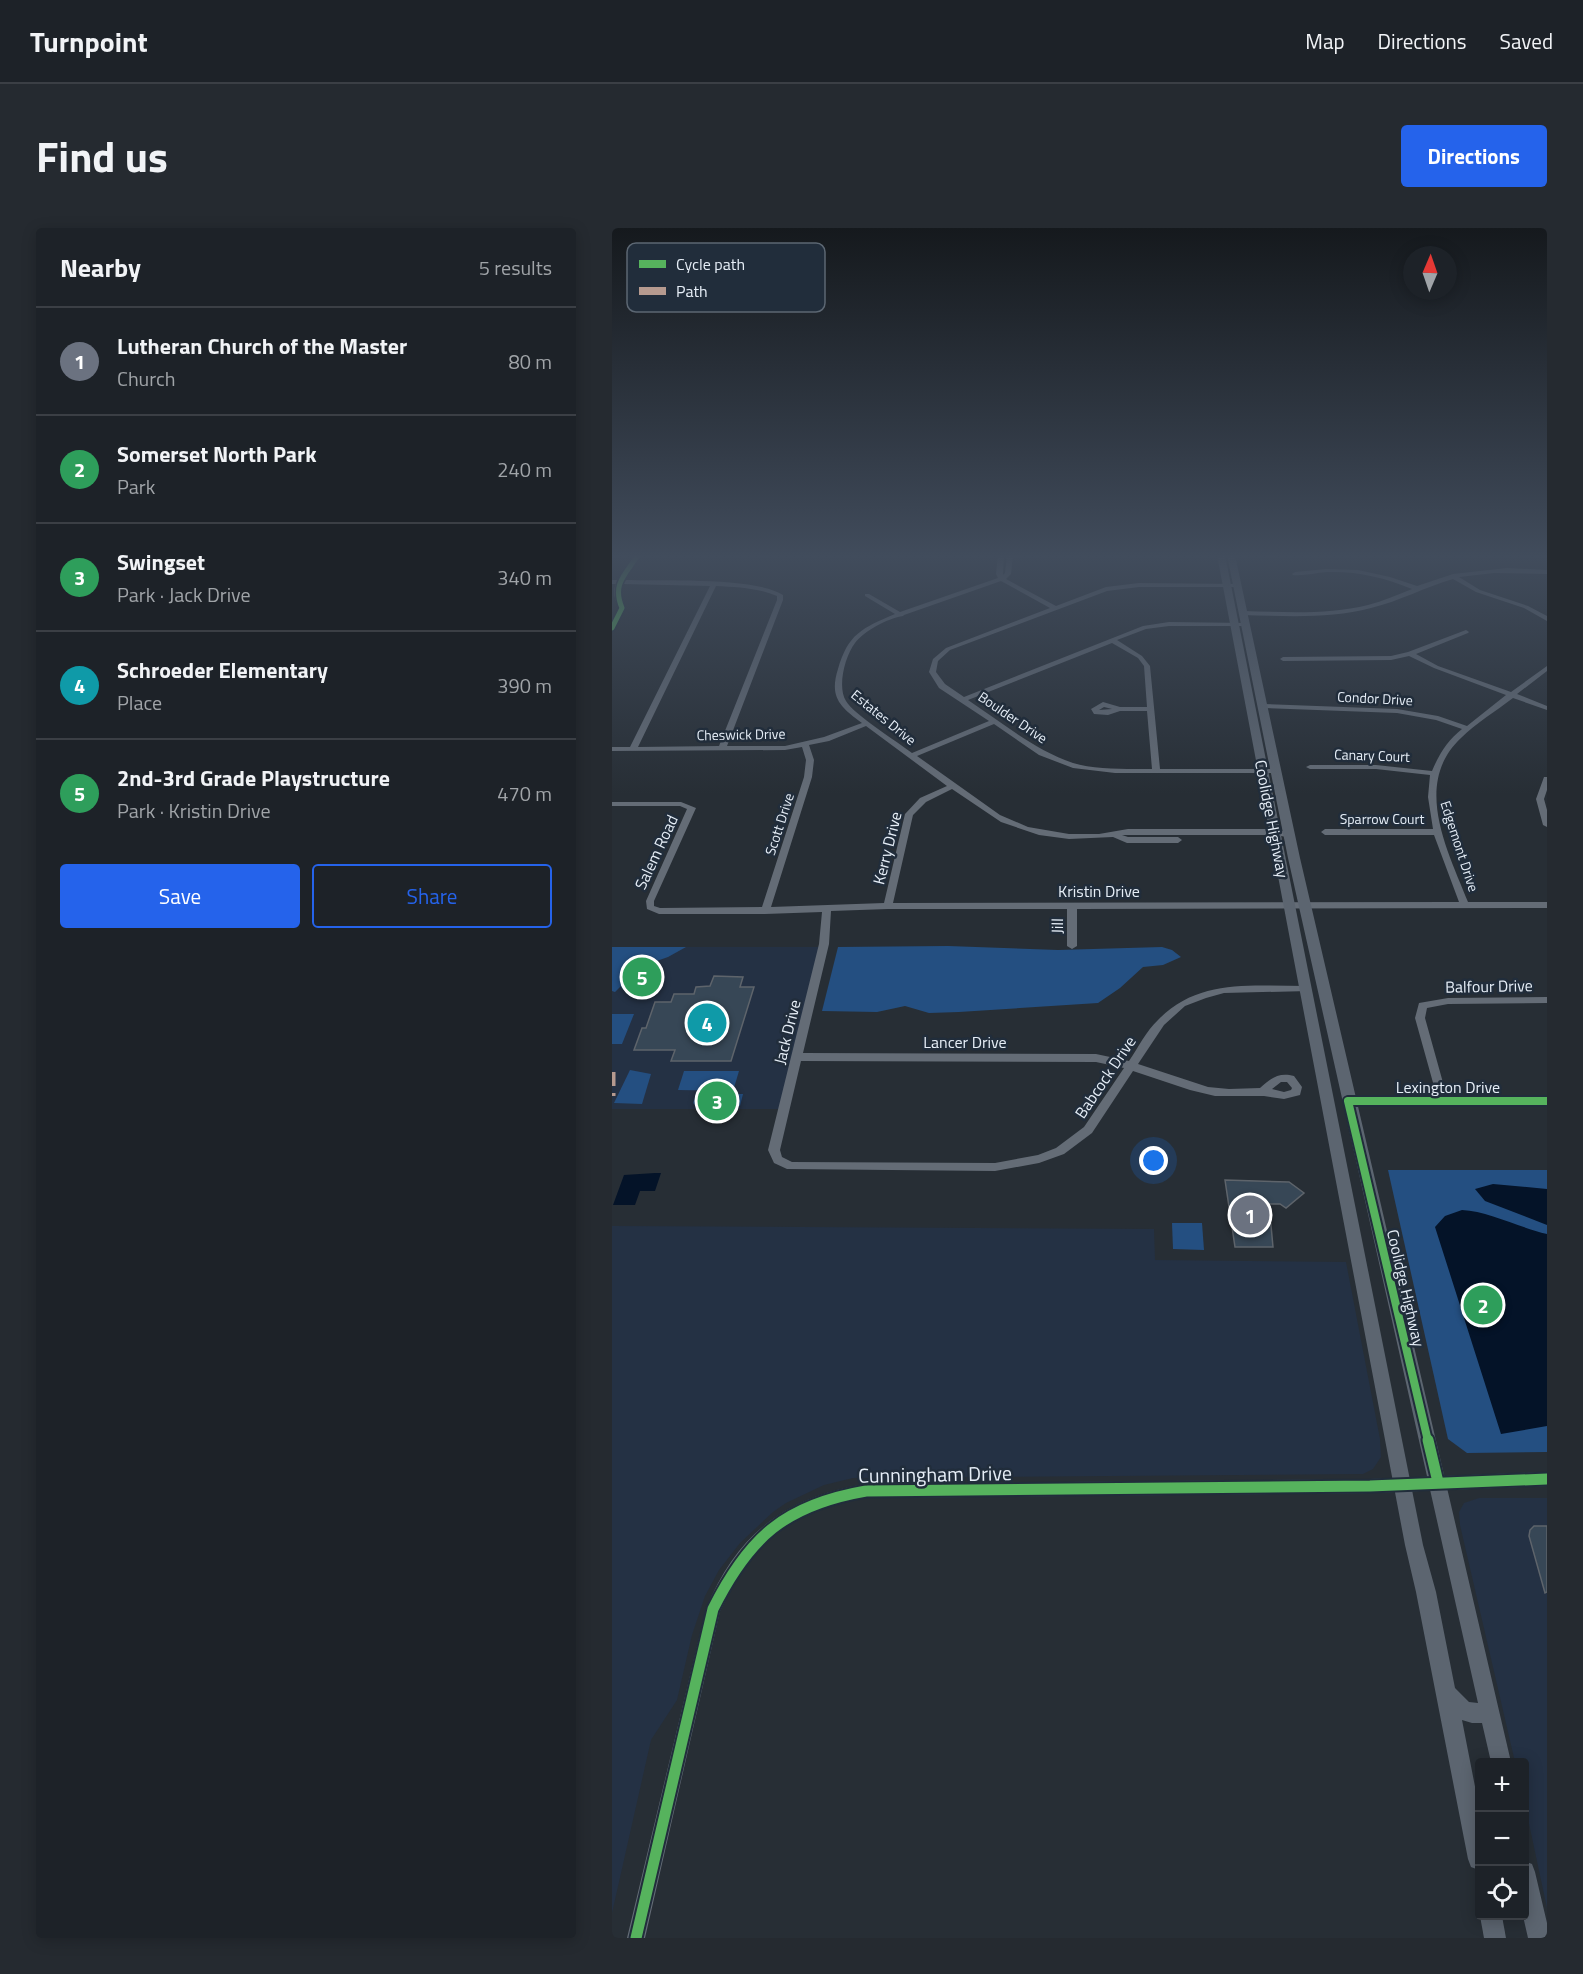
<!DOCTYPE html>
<meta charset="utf-8">
<style>
body{margin:0;font-family:"Titillium Web",sans-serif;background:#252a30;color:#f1f3f6}
.controls{position:absolute;right:18px;bottom:18px;display:grid;overflow:hidden;border-radius:6px;box-shadow:0 3px 15px #0003}
.controls button{width:54px;height:54px;display:grid;place-items:center;padding:0;border:0;border-bottom:2px solid #3b3f45;background:#1d2228;color:#f1f3f6;font:30px sans-serif}
.compass{position:absolute;left:791px;top:18px;width:54px;height:54px;border-radius:50%;background:#1d2228;box-shadow:0 3px 15px #0003;rotate:2deg}
.you{position:absolute;left:542px;top:933px;width:21px;height:21px;margin:-15px;border:4px solid #fff;border-radius:50%;background:#1a73e8;box-shadow:0 0 0 9px #1a73e833}
.badge{display:grid;place-items:center;width:39px;height:39px;border-radius:50%;background:#2563eb;color:#fff;font-size:20px;font-weight:700}
.pin{position:absolute;translate:-50% -50%;border:3px solid #fff;box-shadow:0 2px 6px #0006}
.list{margin:0;padding:0;list-style:none}
h2{display:flex;justify-content:space-between;align-items:center;height:78px;margin:0;padding:0 24px;font-size:26px}
h2 small{font-size:20px;font-weight:400;color:#a0a4a8}
.list li{display:grid;grid-template-columns:39px 1fr auto;gap:18px;align-items:center;box-sizing:border-box;height:108px;padding:0 24px;border-top:2px solid #3b3f45}
.list b{display:block;font-size:22px;white-space:nowrap}
.list p{margin:0;font-size:20px;white-space:nowrap;color:#a0a4a8}
.list em{font-size:20px;font-style:normal;color:#a0a4a8}
.actions{display:flex;gap:12px;padding:18px 24px}
.actions a{flex:1;padding:14px 0;border:2px solid #2563eb;border-radius:6px;text-align:center;font-size:21px;color:#2563eb}
.actions .main{background:#2563eb;color:#fff}
.icon{flex:none;width:33px;height:33px;fill:none;stroke:currentColor;stroke-width:2;stroke-linecap:round;stroke-linejoin:round}
.map{position:relative;flex:none;width:935px;height:1710px;overflow:hidden;border-radius:6px}
header{display:flex;align-items:center;gap:36px;box-sizing:border-box;height:84px;padding:0 30px;background:#1d2228;border-bottom:2px solid #3b3f45}
header strong{font-size:28px}
nav{display:flex;gap:33px;margin-inline-start:auto;font-size:21px}
.intro{display:flex;align-items:center;justify-content:space-between;box-sizing:border-box;height:144px;padding:0 36px}
h1{margin:0;font-size:42px}
.button{padding:15px 27px;border-radius:6px;background:#2563eb;color:#fff;font-size:21px;font-weight:700}
main{display:flex;gap:36px;padding:0 36px}
aside{flex:1;background:#1d2228;border-radius:6px;box-shadow:0 3px 15px #0003}
.map>svg:first-child{display:block}
.built{fill:#243144}
.green{fill:#244f81}
.water{fill:#041328}
.building{fill:#374756;stroke:#5e646b;stroke-width:1.5}
.lines{fill:none;stroke-linecap:round;stroke-linejoin:round}
.minor{fill:#646c76;fill-rule:evenodd}
.secondary{fill:#5c6570;fill-rule:evenodd}
.quiet{stroke:#b69a8f;stroke-width:7;stroke-dasharray:14 7;stroke-linecap:butt}
.cycleway-far2-casing{stroke:#212d3b;stroke-width:8}
.cycleway-far1-casing{stroke:#212d3b;stroke-width:12}
.cycleway-casing{stroke:#212d3b;stroke-width:15}
.cycleway-far2{stroke:#56b35d;stroke-width:5}
.cycleway-far1{stroke:#56b35d;stroke-width:8}
.cycleway{stroke:#56b35d;stroke-width:11}
.labels{text-anchor:middle;dominant-baseline:central;stroke-width:5;stroke-linejoin:round;paint-order:stroke}
.far-street-label{font-size:14px;fill:#e6eef7;stroke:#212d3b}
.street-label{font-size:16px;fill:#e6eef7;stroke:#212d3b}
.near-street-label{font-size:20px;fill:#e6eef7;stroke:#212d3b}
.key{fill:#212d3b;stroke:#5c6773;stroke-width:1.5}
.key-label{font-size:16px;fill:#e6eef7}
</style>
<header>
<strong>Turnpoint</strong>
<nav><a>Map</a><a>Directions</a><a>Saved</a></nav>
</header>
<div class="intro"><h1>Find us</h1><a class="button">Directions</a></div>
<main>
<aside>
<h2>Nearby<small>5 results</small></h2>
<ul class="list">
<li><span class="badge" style="background:#6b7280">1</span><div><b>Lutheran Church of the Master</b><p>Church</p></div><em>80 m</em></li>
<li><span class="badge" style="background:#2e9e5b">2</span><div><b>Somerset North Park</b><p>Park</p></div><em>240 m</em></li>
<li><span class="badge" style="background:#2e9e5b">3</span><div><b>Swingset</b><p>Park · Jack Drive</p></div><em>340 m</em></li>
<li><span class="badge" style="background:#0f9aa8">4</span><div><b>Schroeder Elementary</b><p>Place</p></div><em>390 m</em></li>
<li><span class="badge" style="background:#2e9e5b">5</span><div><b>2nd-3rd Grade Playstructure</b><p>Park · Kristin Drive</p></div><em>470 m</em></li>
</ul>
<div class="actions"><a class="main">Save</a><a>Share</a></div>
</aside>
<div class="map">
<svg width="935" height="1710" viewBox="0 0 935 1710">
<rect width="100%" height="100%" fill="#272e35"/>
<g class="built">
<path d="M0 719H211L171 881H0Z"/>
<path d="M0 998 542 1001 543 1032 734 1034 768 1211 769 1229 761 1241 751 1246 241 1250 212 1257 174 1275 161 1284 128 1315 107 1342 93 1368 80 1407 65 1472 39 1512 0 1685Z"/>
<path d="M867 1270H935V1680L913 1577 912 1534H903L848 1297 847 1284 852 1275Z"/>
</g>
<g class="green">
<path d="M336 718 446 722 550 719 560 722 569 729 551 737 531 739 508 760 486 775 347 784 317 785 293 778 265 784 210 783 226 719Z"/>
<path d="M0 719H74L56 729 22 741 16 752 22 753 27 747 25 741 33 739 37 747 24 763 9 760 12 755 3 764 0 763Z"/>
<path d="M0 786H22L10 816H0Z"/>
<path d="M18 842 39 846 30 876 2 875Z"/>
<path d="M72 843H127L121 863 66 862Z"/>
<path d="M84 866H131L128 878H84L81 875Z"/>
<path d="M776 942H935V1224L855 1225 836 1211Z"/>
<path d="M560 995H590L592 1022 561 1021Z"/>
</g>
<g class="water">
<path d="M43 945H49L43 963H28L23 977H1L12 947Z"/>
<path d="M881 956 935 961V997L873 973 863 961Z"/>
<path d="M850 982C876 983 908 1000 935 1006V1198L889 1206 823 999 833 988Z"/>
</g>
<g class="building">
<path d="M102 748 131 749 128 759H142L119 833H59L63 822H22L30 800H34L43 774H59L62 766H82L84 759 98 758Z"/>
<path d="M613 952 677 954 692 965 674 980 668 976H657L661 1019H623Z"/>
<path d="M922 1298H935V1364L933 1365 917 1308 918 1302Z"/>
</g>
<g class="lines">
<g class="minor">
<path d="M23 327H29L13 352C48 353 144 349 171 367V372L115 518H173L212 509 250 495C228 479 217 469 226 441 236 406 250 400 283 386L253 368V366H257L288 384 386 350 384 346 386 327H392L391 347 393 345 395 327H401L399 346 394 351 444 378 494 359 527 355 626 356V358L624 359H527L495 363 338 422 326 433 324 444 333 456 352 469 531 398 557 394 635 395V397L633 398H557L534 401 505 412 530 428 538 438 548 541H664L668 543 667 545H503L461 540 427 527 382 496 305 528 388 587 416 599 457 606H487L516 601H663L681 606V610L663 607H510L516 609H566L570 612 566 615H515L501 609 457 611 427 607 389 594 340 561 314 574 301 587 281 675 847 674 822 607H713L709 604 713 601H821L816 569 818 547 764 541H698L694 539 698 537H764L820 543C827 526 836 512 850 501L824 492 785 485 651 480 647 478 651 476 785 481 826 488 855 498 894 467 822 440 797 428 779 432 671 433 668 431 671 429 779 428 796 424 854 402 857 404 856 405 804 426 826 438 899 464 935 438V443L905 466 935 478V482L901 470C884 483 864 495 849 510 800 556 836 623 856 674H935V680L465 681V718L460 721 455 718V681H276L219 683 217 716 191 825 484 826 517 833C526 820 534 803 546 792 586 750 641 758 694 758L699 761 697 763 612 765 594 770 573 778 552 797 526 836 596 859 617 861 648 860C659 850 667 844 682 848L690 859 688 867 672 871 652 868H603L578 862 521 843 480 905 452 926 427 935 383 943 175 941 162 935 156 922 207 716 210 684 153 686H47L35 681 34 673 75 581 68 578H0V574H69L84 580 42 673V678L48 680 150 679 192 549 194 532 190 519 173 522 0 523V519H18L98 358 11 356C5 364 10 372 13 380L3 400 0 402V393L7 380C3 372 0 364 4 356H0V352H7ZM389 353 438 380 334 420 321 431 317 444 327 460 377 493 300 525C286 514 241 486 234 473 225 459 233 428 243 415 252 403 276 390 291 388L292 387ZM104 358C125 359 146 360 165 368V372L107 518 26 519ZM500 415 526 430 532 438 535 479H508L491 474 479 481 482 486 496 487 508 483H535L540 541C517 541 483 542 461 535 423 522 389 494 356 472ZM492 479 500 481 487 482ZM254 498 335 558 308 570 293 586 272 675 159 679 200 549 202 532 197 517 217 513ZM189 833 484 834 512 840 472 899 444 920 426 927 383 935 180 934 170 929 168 922ZM669 854H675L680 860 679 862 672 864 660 861Z"/>
<path d="M895 340 935 342V346L882 345 847 349 868 362 916 378 935 388V393L912 380 864 364 841 351C813 359 788 373 759 380 718 391 673 388 631 387L628 385 631 383C672 384 716 387 756 377 771 373 785 367 800 361 772 349 744 343 715 344 703 345 692 348 681 347L680 346 683 344 714 341 746 342 778 349 805 358 841 346Z"/>
<path d="M932 549H935V562L932 571 935 582V599L931 597 924 571Z"/>
<path d="M935 769V775L836 776 815 780 813 790 835 869H935V877H736L732 876 731 873 732 870 736 869H825L803 790 807 775 836 770Z"/>
<path d="M935 1244V1258L758 1265 254 1270C177 1283 142 1313 108 1383L33 1710H15L94 1381C125 1305 174 1269 254 1256L758 1251Z"/>
</g>
<g class="secondary">
<path d="M605 327H613L811 1317 824 1364 843 1460 857 1474 866 1475 676 630 615 327H623L688 630 899 1534H879L870 1495H860L850 1492 867 1579V1642L859 1639 856 1631 804 1364 793 1317Z"/>
<path d="M912 1633 920 1636 923 1644 935 1695V1710H916L911 1688H912Z"/>
<path d="M868 1688H890L894 1710H872Z"/>
</g>
<path class="quiet" d="M0 844V868"/>
<g class="cycleway-far2-casing">
<path id="cycleway-far2" d="M0 400 10 380C0 356 13 347 26 327"/>
</g>
<g class="cycleway-far1-casing">
<path id="cycleway-far1" d="M816 1213 736 873H935"/>
</g>
<g class="cycleway-casing">
<g id="cycleway">
<path d="M816 1212 826 1254"/>
<path d="M24 1710 101 1381C137 1309 173 1277 254 1263L758 1258 935 1251"/>
</g>
</g>
<use href="#cycleway-far2" class="cycleway-far2"/>
<use href="#cycleway-far1" class="cycleway-far1"/>
<use href="#cycleway" class="cycleway"/>
</g>
<linearGradient id="sky" x2="0" y2="1"><stop stop-color="#15191d"/><stop offset="0.58" stop-color="#414c5c"/><stop offset="1" stop-color="#414c5c" stop-opacity="0"/></linearGradient>
<rect width="935" height="566" fill="url(#sky)"/>
<g class="labels">
<g class="far-street-label">
<text transform="translate(763 470) rotate(3)">Condor Drive</text>
<text transform="translate(272 489) rotate(39)">Estates Drive</text>
<text transform="translate(401 489) rotate(34)">Boulder Drive</text>
<text transform="translate(129 506) rotate(-1)">Cheswick Drive</text>
<text transform="translate(760 527) rotate(2)">Canary Court</text>
<text x="770" y="590">Sparrow Court</text>
<text transform="translate(167 596) rotate(-72)">Scott Drive</text>
<text transform="translate(848 618) rotate(72)">Edgemont Drive</text>
</g>
<g class="street-label">
<text transform="translate(660 591) rotate(79)">Coolidge Highway</text>
<text transform="translate(275 620) rotate(-76)">Kerry Drive</text>
<text transform="translate(44 624) rotate(-65)">Salem Road</text>
<text x="487" y="663">Kristin Drive</text>
<text transform="translate(445 698) rotate(-89)">Jill</text>
<text transform="translate(877 758) rotate(-1)">Balfour Drive</text>
<text transform="translate(175 804) rotate(-76)">Jack Drive</text>
<text x="353" y="814">Lancer Drive</text>
<text transform="translate(493 849) rotate(-56)">Babcock Drive</text>
<text x="836" y="859">Lexington Drive</text>
<text transform="translate(794 1060) rotate(77)">Coolidge Highway</text>
</g>
<g class="near-street-label">
<text transform="translate(323 1246) rotate(-1)">Cunningham Drive</text>
</g>
</g>
<rect x="15" y="15" width="198" height="69" rx="9" class="key"/>
<rect x="27" y="32" width="27" height="8" fill="#56b35d"/>
<rect x="27" y="59" width="27" height="8" fill="#b69a8f"/>
<g class="key-label">
<text x="64" y="42">Cycle path</text>
<text x="64" y="69">Path</text>
</g>
</svg>
<div class="controls">
<button>+</button>
<button>−</button>
<button><svg class="icon" aria-label="locate" viewBox="0 0 24 24"><circle cx="12" cy="12" r="6"/><path d="M12 2v4M12 18v4M2 12h4M18 12h4"/></svg></button>
</div>
<svg class="compass" viewBox="-18 -18 36 36"><path d="M0-13l5 13h-10z" fill="#e53935"/><path d="M0 13l5-13h-10z" fill="#a0a4a8"/></svg>
<div class="you"></div>
<div class="pin badge" style="left:638px;top:987px;background:#6b7280">1</div>
<div class="pin badge" style="left:871px;top:1077px;background:#2e9e5b">2</div>
<div class="pin badge" style="left:105px;top:873px;background:#2e9e5b">3</div>
<div class="pin badge" style="left:95px;top:795px;background:#0f9aa8">4</div>
<div class="pin badge" style="left:30px;top:749px;background:#2e9e5b">5</div>
</div>
</main>
